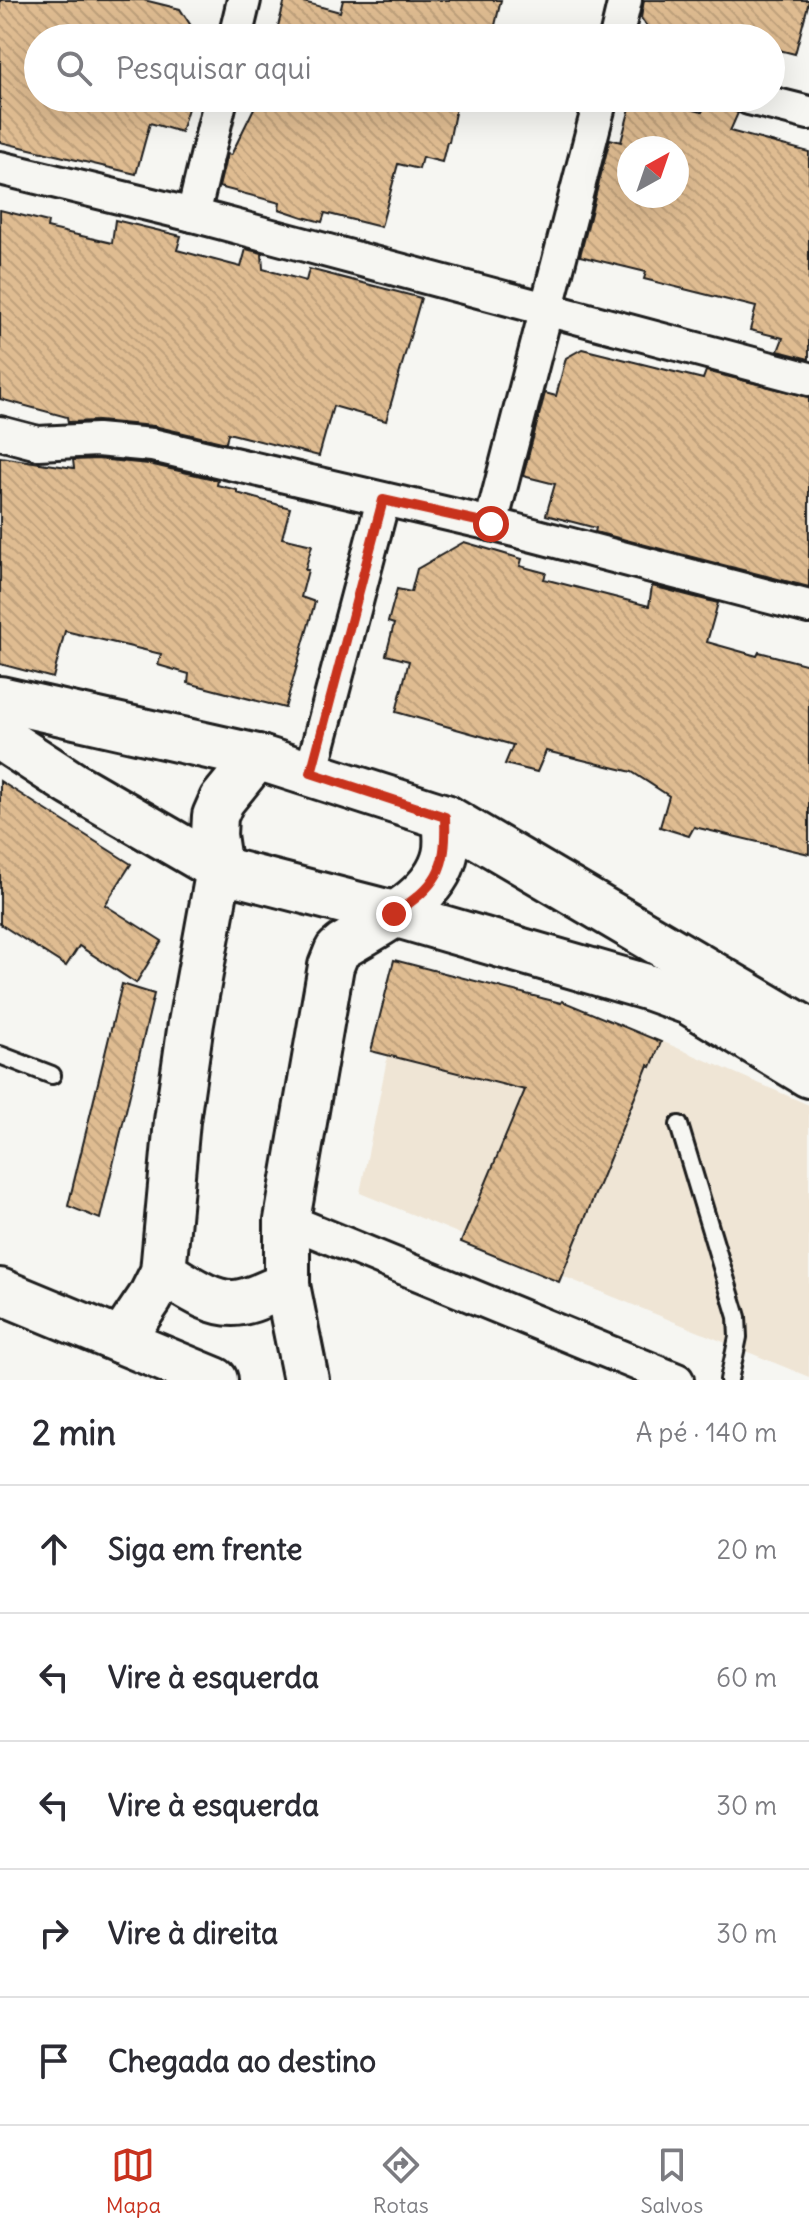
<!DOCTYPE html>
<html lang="pt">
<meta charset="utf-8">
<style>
body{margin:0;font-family:Delius,sans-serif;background:#f7f7f7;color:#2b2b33}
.compass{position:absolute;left:617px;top:136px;width:72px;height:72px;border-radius:50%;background:#fff;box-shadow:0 8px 32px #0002;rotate:40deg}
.stop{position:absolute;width:24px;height:24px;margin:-18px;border:6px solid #c8321e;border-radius:50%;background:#fff}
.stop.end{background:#c8321e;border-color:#fff;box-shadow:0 2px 8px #0008}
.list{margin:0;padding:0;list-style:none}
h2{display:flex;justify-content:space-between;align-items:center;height:104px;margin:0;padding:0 32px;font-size:34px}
h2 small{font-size:26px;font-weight:400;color:#7c7c81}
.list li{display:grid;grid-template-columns:52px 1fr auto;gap:24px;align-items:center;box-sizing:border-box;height:128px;padding:0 32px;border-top:2px solid #e1e1e2}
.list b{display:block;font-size:30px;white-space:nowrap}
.list em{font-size:26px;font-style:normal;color:#7c7c81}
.icon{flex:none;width:44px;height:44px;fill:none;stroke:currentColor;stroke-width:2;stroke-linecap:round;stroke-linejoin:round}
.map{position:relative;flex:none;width:809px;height:1380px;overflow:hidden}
.search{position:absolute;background:#fff;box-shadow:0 8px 32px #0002;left:24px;right:24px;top:24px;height:88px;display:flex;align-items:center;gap:20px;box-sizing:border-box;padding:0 28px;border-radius:44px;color:#7c7c81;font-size:30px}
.sheet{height:744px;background:#fff}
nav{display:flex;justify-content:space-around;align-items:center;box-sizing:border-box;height:112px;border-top:2px solid #e1e1e2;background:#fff;font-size:22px;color:#7c7c81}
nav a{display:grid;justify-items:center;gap:4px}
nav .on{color:#c8321e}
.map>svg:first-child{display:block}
.built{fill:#efe5d5}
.building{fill:url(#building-back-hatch);stroke:#1c1c1c;stroke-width:2;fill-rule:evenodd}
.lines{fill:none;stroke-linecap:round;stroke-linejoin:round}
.lane-casing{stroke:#1c1c1c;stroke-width:22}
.street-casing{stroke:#1c1c1c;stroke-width:38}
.secondary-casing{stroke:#1c1c1c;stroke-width:50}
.highway-casing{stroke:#1c1c1c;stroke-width:50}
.lane{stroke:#f6f6f2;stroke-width:16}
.street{stroke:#f6f6f2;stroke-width:32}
.secondary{stroke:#f6f6f2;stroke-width:44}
.highway{stroke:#f6f6f2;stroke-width:44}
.route{stroke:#c8321e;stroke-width:10}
</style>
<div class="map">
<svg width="809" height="1380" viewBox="0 0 809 1380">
<defs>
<pattern id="building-back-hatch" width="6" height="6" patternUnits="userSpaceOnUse" patternTransform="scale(2)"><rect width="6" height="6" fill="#dfbc91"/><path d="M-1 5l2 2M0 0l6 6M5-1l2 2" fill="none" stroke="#bfa17c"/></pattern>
</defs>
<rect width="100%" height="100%" fill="#f6f6f2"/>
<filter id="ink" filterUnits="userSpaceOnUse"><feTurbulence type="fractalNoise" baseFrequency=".0125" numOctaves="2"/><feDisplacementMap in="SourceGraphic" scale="16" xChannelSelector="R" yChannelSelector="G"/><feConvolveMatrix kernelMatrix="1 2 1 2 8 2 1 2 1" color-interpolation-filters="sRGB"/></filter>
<g filter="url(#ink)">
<path class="built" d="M403 980 643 1033 809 1105V1377L360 1193Z"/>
<g class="building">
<path d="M0 0H144L180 9 199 38H38V98H191L181 132 150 123 136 174 0 142Z"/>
<path d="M285 0H296L340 12 343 0H501L492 38H298L299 35 277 30Z"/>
<path d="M644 0H809V1L795 54 771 48V38H655L641 18Z"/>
<path d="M259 98H458L449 142H447L442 162 422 157 419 169 398 164 381 227 325 213 322 222 303 217 279 209 280 203 219 187 227 154 231 155Z"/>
<path d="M647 98 702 112 706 104 736 112 738 113 730 131 809 152V359L778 351 783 338 750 330 756 307 644 279 646 272 580 256 610 139 621 142 630 108ZM629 148H677V196H629Z"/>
<path d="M0 210 48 222 47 228 112 243 115 220 181 236 177 250 241 267 246 249 262 253 263 269 306 281 309 269 421 298 386 421 333 406 319 456 228 433 226 443 154 426 98 421 68 422 67 417 0 399Z"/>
<path d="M582 349 703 379 706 371 809 397V587L595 532 596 528 546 515 555 484 523 476 545 393 556 396 566 358Z"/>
<path d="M0 457 74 468 73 460 97 459 149 464 218 480 217 485 237 490V493L290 508 282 538 312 545 305 570H308L301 597 315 602 285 708 188 683 189 674 158 665 161 654 65 631 53 678 0 664Z"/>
<path d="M464 542 522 559 520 566 546 573 544 579 649 606 652 586 718 603 707 642 757 656 759 652 809 665V854L694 827 689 836 660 827 669 796 632 772 546 751 537 772 505 764 513 745 396 712 409 661 386 655 394 624 388 622 397 589 411 592 417 569Z"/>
<path d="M0 781 131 864 105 905 162 941 136 983 79 946 66 966 0 924Z"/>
<path d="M394 960 561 1003 562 1001 661 1042 651 1067 648 1065 559 1282 461 1242 525 1090 371 1051Z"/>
<path d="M122 984 154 994 100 1219 68 1206Z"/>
</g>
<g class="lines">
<g class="lane-casing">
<g id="lane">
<path d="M0 1055 52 1075"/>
<path d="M679 1125 737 1317 738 1337 729 1380"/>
</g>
</g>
<g class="street-casing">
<g id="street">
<path d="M235 38 244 0"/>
<path d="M616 38 625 0"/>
<path d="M749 98 809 113"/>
<path d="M0 168 193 215 809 379"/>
<path d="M193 215 221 98"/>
<path d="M0 433 38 443 97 440 152 445 491 524 809 607"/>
<path d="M491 524 601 98"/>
<path d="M311 773 383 500"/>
<path d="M287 1220 677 1380"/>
</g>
</g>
<g class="secondary-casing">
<g id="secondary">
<path d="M0 699 257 757 445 817 809 1031"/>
<path d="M0 737 72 784 219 869 394 914 650 988 689 1002 809 1075"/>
<path d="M163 1272C184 1284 208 1303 233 1303 251 1303 270 1291 287 1285"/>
<path d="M121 1341 150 1298 163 1272 177 1121 191 1023 219 869 214 835 215 816 222 800 257 757"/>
<path d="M306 1380 287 1285V1220L331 966 337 951 343 946C378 924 435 899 445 855 448 843 446 830 445 817"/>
</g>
</g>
<g class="highway-casing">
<path id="highway" d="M0 1291 215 1380"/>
</g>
<use href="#lane" class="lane"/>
<use href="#street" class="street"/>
<use href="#secondary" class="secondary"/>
<use href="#highway" class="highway"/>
</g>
</g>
<g class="lines" filter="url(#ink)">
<path class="route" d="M394 914C437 884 447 872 445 817L311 773 383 500 491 524"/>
</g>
</svg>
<svg class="compass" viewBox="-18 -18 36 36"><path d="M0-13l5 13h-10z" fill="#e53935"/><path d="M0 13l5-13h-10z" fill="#7c7c81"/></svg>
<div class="stop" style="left:491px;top:524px"></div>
<div class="stop end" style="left:394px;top:914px"></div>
<div class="search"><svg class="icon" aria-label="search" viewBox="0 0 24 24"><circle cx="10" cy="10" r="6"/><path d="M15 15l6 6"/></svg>Pesquisar aqui</div>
</div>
<section class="sheet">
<h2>2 min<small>A pé · 140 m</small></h2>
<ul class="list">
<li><svg class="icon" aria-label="ahead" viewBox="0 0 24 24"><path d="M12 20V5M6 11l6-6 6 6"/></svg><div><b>Siga em frente</b></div><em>20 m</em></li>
<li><svg class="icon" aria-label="left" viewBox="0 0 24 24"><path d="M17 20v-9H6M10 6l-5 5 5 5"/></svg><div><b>Vire à esquerda</b></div><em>60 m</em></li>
<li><svg class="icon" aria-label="left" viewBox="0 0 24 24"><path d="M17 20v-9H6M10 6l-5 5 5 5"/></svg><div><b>Vire à esquerda</b></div><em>30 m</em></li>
<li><svg class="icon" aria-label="right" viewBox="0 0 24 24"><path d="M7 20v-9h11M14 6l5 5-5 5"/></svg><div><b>Vire à direita</b></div><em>30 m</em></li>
<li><svg class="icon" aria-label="arrive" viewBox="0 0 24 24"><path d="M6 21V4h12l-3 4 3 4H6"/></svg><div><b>Chegada ao destino</b></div></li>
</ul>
</section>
<nav>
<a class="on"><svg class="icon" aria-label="map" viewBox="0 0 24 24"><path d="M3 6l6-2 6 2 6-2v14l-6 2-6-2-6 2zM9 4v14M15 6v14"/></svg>Mapa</a>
<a><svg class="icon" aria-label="directions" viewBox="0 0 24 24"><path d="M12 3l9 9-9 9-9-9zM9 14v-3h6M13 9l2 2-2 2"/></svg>Rotas</a>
<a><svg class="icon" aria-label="saved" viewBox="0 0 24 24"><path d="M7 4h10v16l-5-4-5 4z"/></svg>Salvos</a>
</nav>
